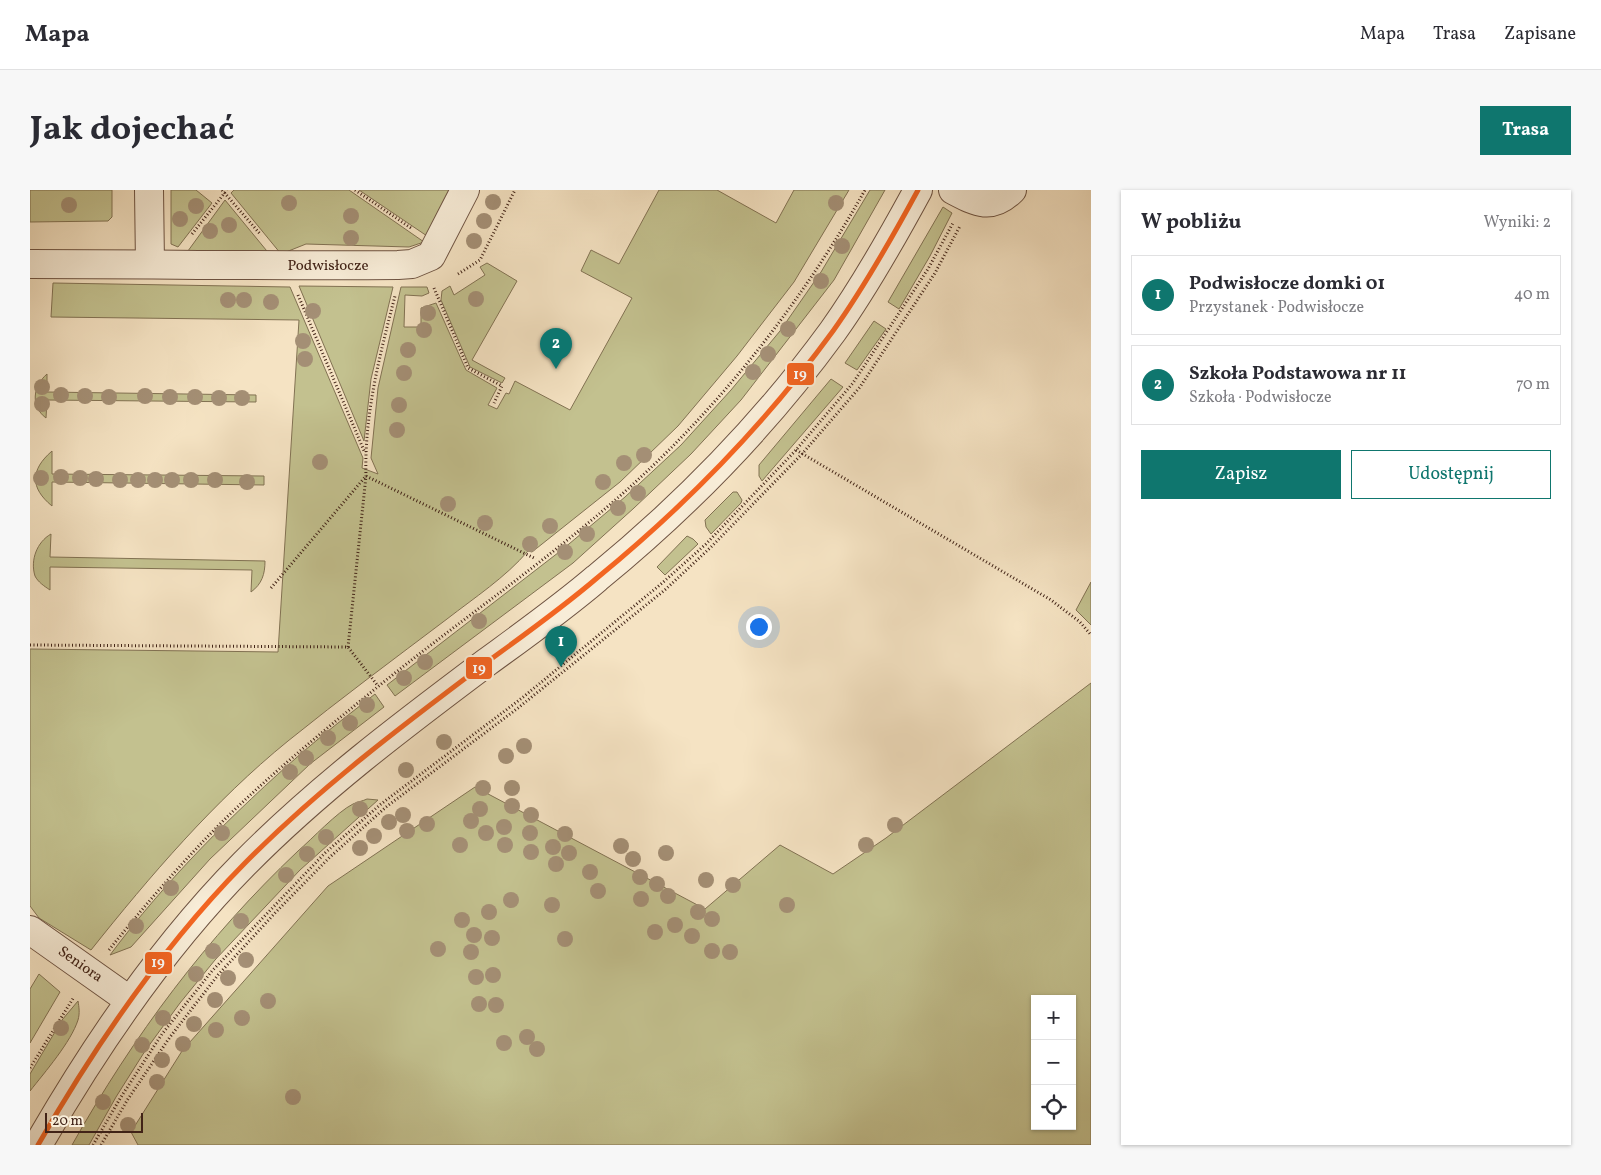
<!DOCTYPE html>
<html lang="pl">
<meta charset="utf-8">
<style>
body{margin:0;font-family:Vollkorn,serif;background:#f7f7f7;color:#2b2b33}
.controls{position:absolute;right:15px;bottom:15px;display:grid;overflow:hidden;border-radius:0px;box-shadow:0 1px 4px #0004}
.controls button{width:45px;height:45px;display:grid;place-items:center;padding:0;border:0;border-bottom:1px solid #e1e1e2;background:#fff;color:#2b2b33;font:25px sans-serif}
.scale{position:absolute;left:15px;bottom:12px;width:98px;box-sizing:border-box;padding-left:5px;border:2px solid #412317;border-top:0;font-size:14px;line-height:18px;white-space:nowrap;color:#412317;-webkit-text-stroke:4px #f8edd8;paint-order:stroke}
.you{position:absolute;left:728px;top:436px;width:18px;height:18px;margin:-12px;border:4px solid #fff;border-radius:50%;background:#1a73e8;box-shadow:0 0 0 8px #1a73e833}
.badge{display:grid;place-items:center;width:32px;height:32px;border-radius:50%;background:#0f766e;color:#fff;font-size:16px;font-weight:700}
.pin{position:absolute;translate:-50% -41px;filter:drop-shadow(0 1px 2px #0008)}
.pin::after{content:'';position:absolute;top:26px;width:18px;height:15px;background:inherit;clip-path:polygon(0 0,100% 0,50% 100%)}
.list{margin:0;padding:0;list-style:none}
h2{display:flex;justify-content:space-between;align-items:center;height:65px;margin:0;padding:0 20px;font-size:21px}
h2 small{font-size:16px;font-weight:400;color:#7c7c81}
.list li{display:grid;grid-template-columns:32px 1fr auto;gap:15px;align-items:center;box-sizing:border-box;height:80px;margin:0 10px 10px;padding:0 10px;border:1px solid #e1e1e2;border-radius:0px}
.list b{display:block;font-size:19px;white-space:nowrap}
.list p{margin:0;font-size:16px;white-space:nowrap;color:#7c7c81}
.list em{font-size:16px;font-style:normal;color:#7c7c81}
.actions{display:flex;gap:10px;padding:15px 20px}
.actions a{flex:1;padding:11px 0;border:1px solid #0f766e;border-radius:0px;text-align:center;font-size:18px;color:#0f766e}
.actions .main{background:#0f766e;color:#fff}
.icon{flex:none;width:28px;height:28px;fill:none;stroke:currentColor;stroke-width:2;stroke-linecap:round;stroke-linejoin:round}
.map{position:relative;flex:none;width:1061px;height:955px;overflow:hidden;border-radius:0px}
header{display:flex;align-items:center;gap:30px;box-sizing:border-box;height:70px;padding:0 25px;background:#fff;border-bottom:1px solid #e1e1e2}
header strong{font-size:24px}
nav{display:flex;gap:28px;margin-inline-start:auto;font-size:18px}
.intro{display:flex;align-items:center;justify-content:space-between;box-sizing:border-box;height:120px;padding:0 30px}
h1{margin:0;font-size:35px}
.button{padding:12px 22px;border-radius:0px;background:#0f766e;color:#fff;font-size:18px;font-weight:700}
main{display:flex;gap:30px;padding:0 30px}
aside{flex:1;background:#fff;border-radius:0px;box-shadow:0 1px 4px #0004}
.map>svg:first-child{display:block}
.green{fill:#c3c18f;stroke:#827253;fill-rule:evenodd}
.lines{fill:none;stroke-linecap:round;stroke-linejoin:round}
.minor-casing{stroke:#6e5342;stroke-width:30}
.path{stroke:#412317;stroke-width:3;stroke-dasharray:1 2.5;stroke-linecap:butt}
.minor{stroke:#f8edd8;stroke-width:28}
.bus-1-casing{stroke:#f8edd8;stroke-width:9}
.bus-1{stroke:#f26522;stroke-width:5}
.tree{fill:#a48f75}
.labels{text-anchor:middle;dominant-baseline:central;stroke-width:5;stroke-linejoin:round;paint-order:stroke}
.street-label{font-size:15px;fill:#412317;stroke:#f8edd8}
.line-badge{stroke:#f8edd8;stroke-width:2}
.badge-label{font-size:14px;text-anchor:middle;font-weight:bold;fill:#fff}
</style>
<header>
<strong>Mapa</strong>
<nav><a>Mapa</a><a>Trasa</a><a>Zapisane</a></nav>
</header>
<div class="intro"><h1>Jak dojechać</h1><a class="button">Trasa</a></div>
<main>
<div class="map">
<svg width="1061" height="955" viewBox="0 0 1061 955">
<rect width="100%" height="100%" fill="#f5e3c3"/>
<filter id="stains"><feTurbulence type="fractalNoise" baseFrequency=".004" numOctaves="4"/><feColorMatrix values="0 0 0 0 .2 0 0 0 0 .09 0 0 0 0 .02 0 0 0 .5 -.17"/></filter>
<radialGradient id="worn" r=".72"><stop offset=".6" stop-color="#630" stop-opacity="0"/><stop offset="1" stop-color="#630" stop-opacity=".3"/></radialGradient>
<g class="green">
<path d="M0 0H82V27L78 31 0 32Z"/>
<path d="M141 0H166L182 13 148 57 141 54Z"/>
<path d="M204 0H319L394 52 379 57 276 54 251 64 201 3Z"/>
<path d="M329 0H426L400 48Z"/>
<path d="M629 0H687L746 33 764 0H819L764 92 707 166 648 236 590 292 502 362 498 361C476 387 444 408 417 429 364 469 310 509 258 551 184 611 120 686 61 760L9 728 0 716V459L248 462 269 130 21 127 23 93 260 97 333 268 332 278 348 284 341 268 348 198 371 97H397L399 103 392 106 375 105 374 137H391V118L406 113 436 180 467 198 458 215 467 219 476 203 479 204 485 191 540 220 602 108 551 81 561 60 589 74Z"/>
<path d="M840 0H855L804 90 711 210 661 264 604 318 543 373 365 506 357 495 533 359 595 307 651 255 701 200 750 141 791 82Z"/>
<path d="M195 10 241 66 155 65Z"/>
<path d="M913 17 922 23 900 66 869 119 858 112Z"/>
<path d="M457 73 487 91 442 170 475 188 472 193 440 177 411 110 412 101 420 96 424 105 455 85 450 77Z"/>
<path d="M269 96 363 97 341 189 334 251Z"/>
<path d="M844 131 856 139 827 180 815 173Z"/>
<path d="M17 184V202L226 205V212L17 210 16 228C0 216 3 196 17 184Z"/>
<path d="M801 189 813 197 732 291 729 286V275Z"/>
<path d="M22 261V284L234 286V295L22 292V316C0 298 0 280 22 261Z"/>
<path d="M703 302H707L712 310 711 313 681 344 676 337 675 330Z"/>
<path d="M21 344 20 367 235 371C235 384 232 394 221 402L222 380 20 377V400C14 396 8 392 5 386 0 370 7 352 21 344Z"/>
<path d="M657 346 663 349 668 354 635 385 627 377Z"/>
<path d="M1061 392V435L1046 420Z"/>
<path d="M1061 493V955H108L101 942 152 861 298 696 445 597 675 719 750 655 803 684 856 648ZM1005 809H1042V936H1005Z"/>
<path d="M345 504 354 517 280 574 180 669 101 757 80 765C136 690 203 623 274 561 297 541 321 523 345 504Z"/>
<path d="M337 609 348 610 270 680 185 770 150 813 115 861 86 907 59 955H42C104 845 176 748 268 661 282 649 307 622 323 614 327 612 333 611 337 609Z"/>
<path d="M9 784 30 802 0 853V799Z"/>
<path d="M48 811C49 817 50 823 48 830 41 852 15 882 0 901V884L32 830Z"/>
</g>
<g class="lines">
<g class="minor-casing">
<g id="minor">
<path d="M119 0 120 74"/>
<path d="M923 0C946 12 961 21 982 0"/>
<path d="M0 74C123 74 245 76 368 75L382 74 401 66 435 0"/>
<path d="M0 740 99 810"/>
<path d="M8 955C66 854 132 757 214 674 288 599 373 535 457 472 494 445 532 418 567 388 655 316 736 233 803 141 835 96 862 48 888 0"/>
</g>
</g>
<g class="path">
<path d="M192 0 231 45"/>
<path d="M325 0 381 38"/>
<path d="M162 44 197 0"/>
<path d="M428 84 450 70 485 0"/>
<path d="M404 98 438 178 472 196 464 213"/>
<path d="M268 105 335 263"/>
<path d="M766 260 1021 410 1050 432 1061 445"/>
<path d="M241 398 336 286 506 369"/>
<path d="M0 455 318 457 348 496"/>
<path d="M318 457 336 286C334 225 350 164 365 106"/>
<path d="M79 760C115 715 153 671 194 630 243 582 297 538 350 495 433 428 521 368 600 297 694 212 773 110 835 0"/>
<path d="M0 878 44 807"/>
<path d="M63 955 91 907 132 844 182 781 295 663 351 614 492 508 631 394 676 354 766 260 823 193 898 79 923 33"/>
<path d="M71 955 98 909 140 847 188 785 245 723 300 667 356 617 488 518 636 399 681 357 772 264 830 197 905 83 930 36"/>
</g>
<use href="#minor" class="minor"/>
<g class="bus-1-casing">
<path id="bus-1" d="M8 955C66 854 132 757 214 674 288 599 373 535 457 472 494 445 532 418 567 388 655 316 736 233 803 141 835 96 862 48 888 0"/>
</g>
<use href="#bus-1" class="bus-1"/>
</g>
<g class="tree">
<circle cx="463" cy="12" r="8"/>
<circle cx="259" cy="13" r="8"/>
<circle cx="806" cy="13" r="8"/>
<circle cx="39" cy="15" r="8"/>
<circle cx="166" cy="16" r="8"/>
<circle cx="321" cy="26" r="8"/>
<circle cx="150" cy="29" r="8"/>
<circle cx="454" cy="31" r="8"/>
<circle cx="199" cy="35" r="8"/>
<circle cx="180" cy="41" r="8"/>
<circle cx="321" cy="48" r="8"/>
<circle cx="444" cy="51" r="8"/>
<circle cx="812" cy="56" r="8"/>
<circle cx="791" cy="91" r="8"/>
<circle cx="446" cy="109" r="8"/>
<circle cx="198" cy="110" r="8"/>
<circle cx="214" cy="110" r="8"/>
<circle cx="241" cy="112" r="8"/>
<circle cx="283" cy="121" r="8"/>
<circle cx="398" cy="123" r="8"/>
<circle cx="758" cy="139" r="8"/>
<circle cx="394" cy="140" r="8"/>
<circle cx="273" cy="151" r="8"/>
<circle cx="378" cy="160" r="8"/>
<circle cx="738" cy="164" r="8"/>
<circle cx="275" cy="169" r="8"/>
<circle cx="723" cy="182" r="8"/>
<circle cx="374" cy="183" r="8"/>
<circle cx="12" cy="197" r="8"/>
<circle cx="31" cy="205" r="8"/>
<circle cx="55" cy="206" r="8"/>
<circle cx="115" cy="206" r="8"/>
<circle cx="79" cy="207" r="8"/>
<circle cx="140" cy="207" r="8"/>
<circle cx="165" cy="207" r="8"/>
<circle cx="189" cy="208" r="8"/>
<circle cx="212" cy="208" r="8"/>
<circle cx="12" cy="214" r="8"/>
<circle cx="369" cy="215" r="8"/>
<circle cx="367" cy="240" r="8"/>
<circle cx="614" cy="265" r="8"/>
<circle cx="290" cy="272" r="8"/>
<circle cx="594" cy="273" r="8"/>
<circle cx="31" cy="287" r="8"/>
<circle cx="11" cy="288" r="8"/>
<circle cx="50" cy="288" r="8"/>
<circle cx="66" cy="289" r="8"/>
<circle cx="90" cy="290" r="8"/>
<circle cx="108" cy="290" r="8"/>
<circle cx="125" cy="290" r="8"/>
<circle cx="142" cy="290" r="8"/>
<circle cx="161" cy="290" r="8"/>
<circle cx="185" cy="290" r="8"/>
<circle cx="217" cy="292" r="8"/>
<circle cx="573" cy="292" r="8"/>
<circle cx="608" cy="303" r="8"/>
<circle cx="418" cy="314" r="8"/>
<circle cx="588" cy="318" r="8"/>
<circle cx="455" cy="333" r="8"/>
<circle cx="520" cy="336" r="8"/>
<circle cx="557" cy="344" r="8"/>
<circle cx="500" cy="354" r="8"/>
<circle cx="535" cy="362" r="8"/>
<circle cx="449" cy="431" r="8"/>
<circle cx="395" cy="472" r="8"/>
<circle cx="374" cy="488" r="8"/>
<circle cx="337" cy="515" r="8"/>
<circle cx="320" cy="533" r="8"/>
<circle cx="298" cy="548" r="8"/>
<circle cx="414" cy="552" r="8"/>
<circle cx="494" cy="556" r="8"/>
<circle cx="476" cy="566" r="8"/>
<circle cx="276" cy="568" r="8"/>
<circle cx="376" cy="580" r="8"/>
<circle cx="260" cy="582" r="8"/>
<circle cx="453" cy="598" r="8"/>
<circle cx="482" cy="598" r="8"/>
<circle cx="482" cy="616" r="8"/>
<circle cx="330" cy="619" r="8"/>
<circle cx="450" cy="619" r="8"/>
<circle cx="373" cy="625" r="8"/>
<circle cx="501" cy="625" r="8"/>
<circle cx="441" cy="631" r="8"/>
<circle cx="359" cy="632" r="8"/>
<circle cx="397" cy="634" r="8"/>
<circle cx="865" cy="635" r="8"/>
<circle cx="474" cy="637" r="8"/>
<circle cx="377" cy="641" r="8"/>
<circle cx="192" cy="643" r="8"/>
<circle cx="456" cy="643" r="8"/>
<circle cx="500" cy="643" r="8"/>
<circle cx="535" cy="644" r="8"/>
<circle cx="344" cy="646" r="8"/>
<circle cx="296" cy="647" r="8"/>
<circle cx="430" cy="655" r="8"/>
<circle cx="475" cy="655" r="8"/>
<circle cx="836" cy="655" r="8"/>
<circle cx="591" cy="656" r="8"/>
<circle cx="523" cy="657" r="8"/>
<circle cx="330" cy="658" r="8"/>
<circle cx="501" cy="662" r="8"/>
<circle cx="539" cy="663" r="8"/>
<circle cx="636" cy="663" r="8"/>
<circle cx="277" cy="664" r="8"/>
<circle cx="603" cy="669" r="8"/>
<circle cx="526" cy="674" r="8"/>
<circle cx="560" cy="682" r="8"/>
<circle cx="256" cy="685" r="8"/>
<circle cx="610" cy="687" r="8"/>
<circle cx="676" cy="690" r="8"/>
<circle cx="627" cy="694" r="8"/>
<circle cx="703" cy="695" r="8"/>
<circle cx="141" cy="698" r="8"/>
<circle cx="568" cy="701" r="8"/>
<circle cx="638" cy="706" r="8"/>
<circle cx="611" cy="709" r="8"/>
<circle cx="481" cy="710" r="8"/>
<circle cx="522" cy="715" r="8"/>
<circle cx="757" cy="715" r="8"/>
<circle cx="459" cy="722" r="8"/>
<circle cx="668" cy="722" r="8"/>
<circle cx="682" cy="729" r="8"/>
<circle cx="432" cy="730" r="8"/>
<circle cx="211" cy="731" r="8"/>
<circle cx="645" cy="735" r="8"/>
<circle cx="106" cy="736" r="8"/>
<circle cx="625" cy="742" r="8"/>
<circle cx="444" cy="745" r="8"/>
<circle cx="662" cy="746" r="8"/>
<circle cx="462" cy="748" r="8"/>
<circle cx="535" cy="749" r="8"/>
<circle cx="408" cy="759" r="8"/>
<circle cx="183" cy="761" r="8"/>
<circle cx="682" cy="761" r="8"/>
<circle cx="441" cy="762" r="8"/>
<circle cx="700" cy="762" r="8"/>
<circle cx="216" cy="770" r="8"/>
<circle cx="166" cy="784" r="8"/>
<circle cx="463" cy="785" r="8"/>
<circle cx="446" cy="787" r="8"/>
<circle cx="198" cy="788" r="8"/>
<circle cx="185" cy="810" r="8"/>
<circle cx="238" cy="811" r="8"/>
<circle cx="449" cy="814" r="8"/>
<circle cx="466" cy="815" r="8"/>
<circle cx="133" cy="828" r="8"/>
<circle cx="212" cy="828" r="8"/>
<circle cx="164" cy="834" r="8"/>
<circle cx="31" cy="838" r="8"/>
<circle cx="186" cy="840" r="8"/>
<circle cx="497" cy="847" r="8"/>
<circle cx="474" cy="853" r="8"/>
<circle cx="153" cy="854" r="8"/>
<circle cx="112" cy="855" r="8"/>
<circle cx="507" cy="859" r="8"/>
<circle cx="132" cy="870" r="8"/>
<circle cx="127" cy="892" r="8"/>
<circle cx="263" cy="907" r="8"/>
<circle cx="73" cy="912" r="8"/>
<circle cx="98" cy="935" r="8"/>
</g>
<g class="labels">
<g class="street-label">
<text x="298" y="76">Podwisłocze</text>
<text transform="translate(50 775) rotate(35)">Seniora</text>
</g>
</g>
<g class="line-badge">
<rect x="756" y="172" width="29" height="24" rx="5" fill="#f26522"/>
<rect x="435" y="466" width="28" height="24" rx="5" fill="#f26522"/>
<rect x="114" y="761" width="29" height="24" rx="5" fill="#f26522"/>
</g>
<g class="badge-label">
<text x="770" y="189">19</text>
<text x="449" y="483">19</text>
<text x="128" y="777">19</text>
</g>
<rect width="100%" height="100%" filter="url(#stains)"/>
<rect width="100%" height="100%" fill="url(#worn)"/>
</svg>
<div class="controls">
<button>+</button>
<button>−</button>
<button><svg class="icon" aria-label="locate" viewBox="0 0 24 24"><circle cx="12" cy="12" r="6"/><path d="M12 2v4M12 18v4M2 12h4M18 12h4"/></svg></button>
</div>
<div class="scale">20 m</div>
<div class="you"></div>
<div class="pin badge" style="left:531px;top:477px">1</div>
<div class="pin badge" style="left:526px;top:179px">2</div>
</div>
<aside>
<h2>W pobliżu<small>Wyniki: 2</small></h2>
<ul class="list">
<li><span class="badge">1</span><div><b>Podwisłocze domki 01</b><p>Przystanek · Podwisłocze</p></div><em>40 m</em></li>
<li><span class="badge">2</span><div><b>Szkoła Podstawowa nr 11</b><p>Szkoła · Podwisłocze</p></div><em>70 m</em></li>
</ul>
<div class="actions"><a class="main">Zapisz</a><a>Udostępnij</a></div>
</aside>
</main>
